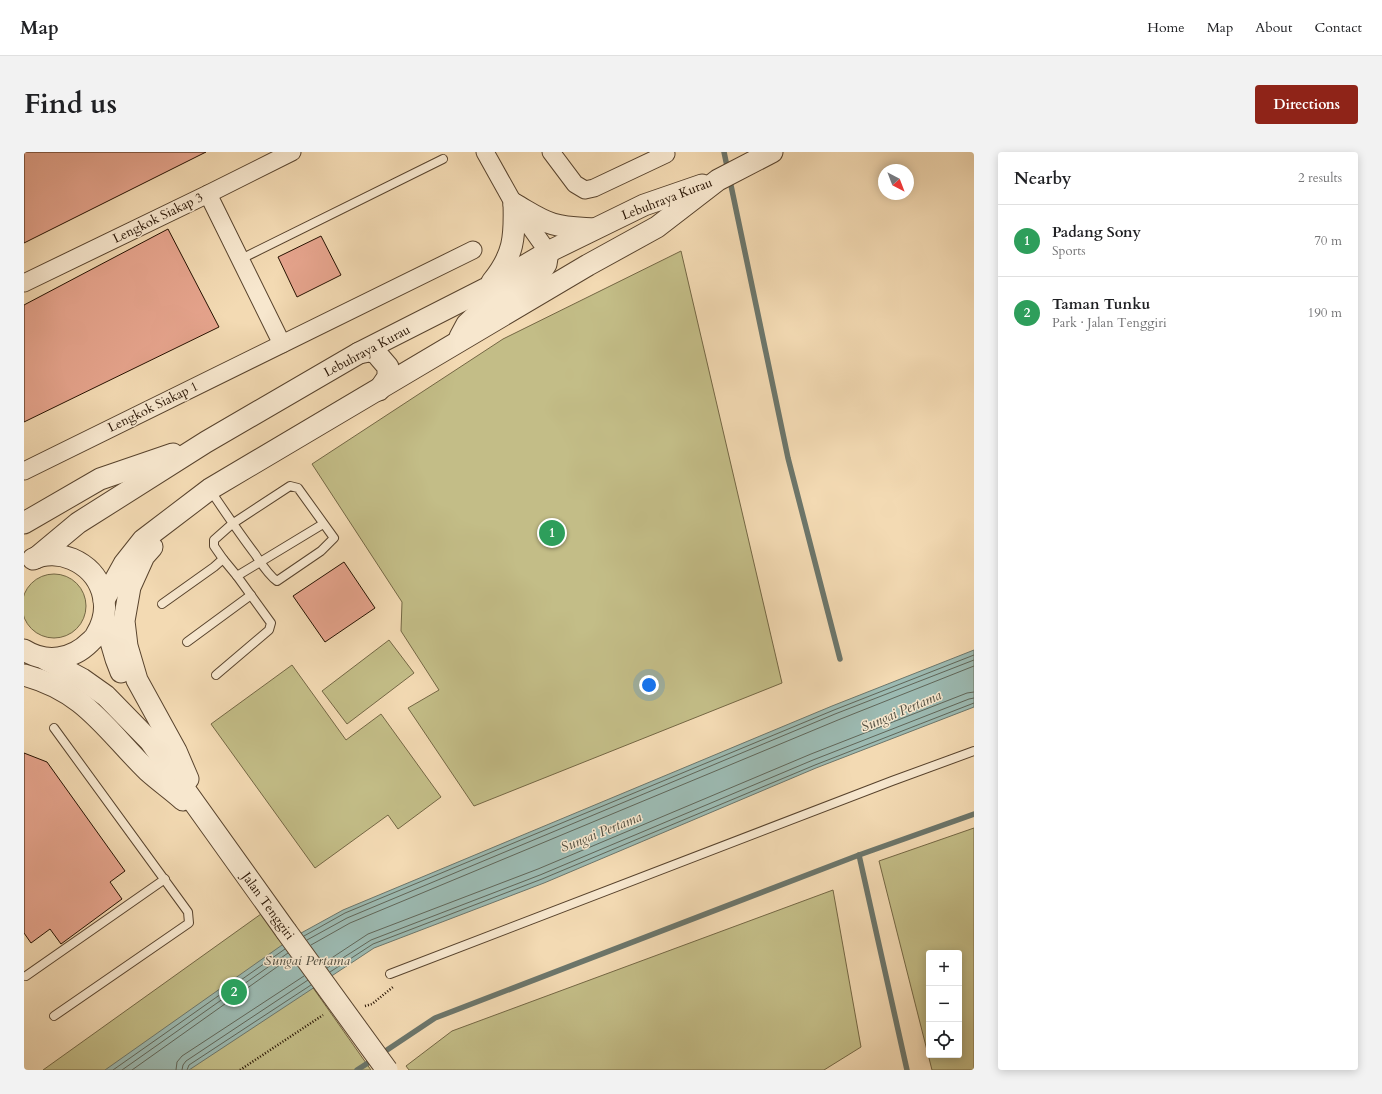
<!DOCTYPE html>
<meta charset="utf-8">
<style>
body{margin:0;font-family:Cardo,serif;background:#f2f2f2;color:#202124}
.controls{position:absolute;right:12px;bottom:12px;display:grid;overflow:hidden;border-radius:4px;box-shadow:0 2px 10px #0003}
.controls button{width:36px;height:36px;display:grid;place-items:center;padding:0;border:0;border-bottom:1px solid #e0e0e0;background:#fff;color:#202124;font:20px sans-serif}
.compass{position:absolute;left:854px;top:12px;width:36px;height:36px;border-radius:50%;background:#fff;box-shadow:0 2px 10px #0003;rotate:138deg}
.you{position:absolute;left:625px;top:533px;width:14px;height:14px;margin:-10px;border:3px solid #fff;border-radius:50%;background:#1a73e8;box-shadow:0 0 0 6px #1a73e833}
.badge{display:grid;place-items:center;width:26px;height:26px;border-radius:50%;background:#8f2418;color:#fff;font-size:13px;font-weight:700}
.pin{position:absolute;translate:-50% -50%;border:2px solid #fff;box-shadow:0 1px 4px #0006}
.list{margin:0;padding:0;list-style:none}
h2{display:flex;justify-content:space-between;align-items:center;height:52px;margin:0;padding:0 16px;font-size:17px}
h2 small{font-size:13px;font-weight:400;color:#757577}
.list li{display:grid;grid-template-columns:26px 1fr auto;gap:12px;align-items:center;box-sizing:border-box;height:72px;padding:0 16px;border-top:1px solid #e0e0e0}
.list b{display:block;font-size:15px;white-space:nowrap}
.list p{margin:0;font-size:13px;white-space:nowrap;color:#757577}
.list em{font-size:13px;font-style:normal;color:#757577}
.icon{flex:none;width:22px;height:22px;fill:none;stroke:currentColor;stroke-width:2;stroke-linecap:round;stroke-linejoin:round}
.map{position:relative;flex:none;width:950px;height:918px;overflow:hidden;border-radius:4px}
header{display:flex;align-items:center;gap:24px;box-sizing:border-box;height:56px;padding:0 20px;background:#fff;border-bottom:1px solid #e0e0e0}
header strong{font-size:19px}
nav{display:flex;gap:22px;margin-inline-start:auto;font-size:14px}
.intro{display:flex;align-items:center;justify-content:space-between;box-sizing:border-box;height:96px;padding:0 24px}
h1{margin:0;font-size:28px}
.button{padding:10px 18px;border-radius:4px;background:#8f2418;color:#fff;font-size:14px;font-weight:700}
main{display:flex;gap:24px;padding:0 24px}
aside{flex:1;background:#fff;border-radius:4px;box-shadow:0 2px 10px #0003}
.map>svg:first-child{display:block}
.green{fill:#c3bd87;stroke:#746744;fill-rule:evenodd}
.water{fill:#9cbab2;stroke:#6c766b}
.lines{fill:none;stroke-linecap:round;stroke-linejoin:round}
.shore{stroke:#606659;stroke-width:1}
.stream{stroke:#6c766b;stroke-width:5.5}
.building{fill:#e6a48d;stroke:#251100}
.service-casing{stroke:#58432d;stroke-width:10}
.minor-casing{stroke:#58432d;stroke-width:19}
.tertiary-casing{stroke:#58432d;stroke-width:23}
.path{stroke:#251100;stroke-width:2.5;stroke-dasharray:1 2;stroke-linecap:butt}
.service{stroke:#f7e7ce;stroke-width:8}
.minor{stroke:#f7e7ce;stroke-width:17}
.tertiary{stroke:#f7e7ce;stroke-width:21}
.tertiary-bridge-casing{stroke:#58432d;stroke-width:23;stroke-linecap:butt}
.tertiary-bridge{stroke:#f7e7ce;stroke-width:21}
.labels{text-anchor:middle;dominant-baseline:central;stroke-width:3;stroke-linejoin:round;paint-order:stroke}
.street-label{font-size:13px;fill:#251100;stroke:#f7e7ce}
.water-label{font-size:14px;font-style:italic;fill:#4f4c3e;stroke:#f7e7ce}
</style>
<header>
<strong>Map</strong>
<nav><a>Home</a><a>Map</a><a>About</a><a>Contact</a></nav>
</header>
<div class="intro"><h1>Find us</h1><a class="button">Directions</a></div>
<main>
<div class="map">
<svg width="950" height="918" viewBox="0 0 950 918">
<rect width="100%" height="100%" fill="#f3dab3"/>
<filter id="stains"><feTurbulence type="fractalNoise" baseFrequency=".005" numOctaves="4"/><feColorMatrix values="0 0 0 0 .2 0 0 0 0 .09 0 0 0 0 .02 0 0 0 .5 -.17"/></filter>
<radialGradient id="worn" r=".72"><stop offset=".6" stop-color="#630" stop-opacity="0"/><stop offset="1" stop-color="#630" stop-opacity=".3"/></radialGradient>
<g class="green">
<path d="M657 99 758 531 450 654 384 556 415 538 377 479 378 450 288 312 479 187Z"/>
<circle cx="30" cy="454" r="32"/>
<path d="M365 488 390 521 323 572 298 539Z"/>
<path d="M268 513 322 588 357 562 417 645 374 677 364 663 291 716 187 572Z"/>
<path d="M950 676V918H908L855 709ZM905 801H935V903H905Z"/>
<path d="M809 738 837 895 800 918H385L382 914 428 879Z"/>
<path d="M237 762 347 918H19Z"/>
</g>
<path class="water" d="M950 498V555L792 616 520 731 350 796 165 918H81L268 786 319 758 808 554Z"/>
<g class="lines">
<g class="shore">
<path d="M280 784 321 761 810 558 950 503"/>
<path d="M283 788 323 766 811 562 950 508"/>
<path d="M287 793 326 771 814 568 950 514"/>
<path d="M300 811 344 782 514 717 787 602 943 541 950 540"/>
<path d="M303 816 347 788 516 723 789 608 945 547 950 546"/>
<path d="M306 820 349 792 518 727 791 613 950 551"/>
<path d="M89 918 261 797"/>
<path d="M98 918 264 801"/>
<path d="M108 918 267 805"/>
<path d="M152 918 153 910 158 904 280 824"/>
<path d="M158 918 159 913 162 909 284 828"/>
<path d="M163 918 165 913 287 833"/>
</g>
<g class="stream">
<path d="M700 0 764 306 816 507"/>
<path d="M835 703 883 918"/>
<path d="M357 902 411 866 835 703 950 662"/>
<path d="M333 918 350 907"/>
</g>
</g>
<g class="building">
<path d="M0 0H182L0 91Z"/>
<path d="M144 77 195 175 0 270V153Z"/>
<path d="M297 84 317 123 273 145 254 105Z"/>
<path d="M320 410 351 456 301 490 269 444Z"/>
<path d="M0 601 23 610 101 719 86 730 98 747 37 792 26 777 7 791 0 781Z"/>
</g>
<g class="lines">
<g class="service-casing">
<g id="service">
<path d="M217 107 419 7"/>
<path d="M186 338C201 360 215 381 231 402 237 411 244 423 253 429L297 399 310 386 274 336 266 334 208 372 190 388V394L199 407"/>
<path d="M138 452 190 415 199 407 213 424"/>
<path d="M163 490 227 443"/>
<path d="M192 523 245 478 247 471 213 424 299 372"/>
<path d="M366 822 868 629 950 599"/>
<path d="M2 824 141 727"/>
<path d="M30 864 165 771 164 760 30 576"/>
</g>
</g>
<g class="minor-casing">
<g id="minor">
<path d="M461 0 490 52 524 100"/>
<path d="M527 0 551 32 561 38 570 36 642 2"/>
<path d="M184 42 258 192"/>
<path d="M0 131 184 42 268 0"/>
<path d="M0 319 449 98"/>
</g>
</g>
<g class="tertiary-casing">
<g id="tertiary">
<path d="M490 52C503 59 515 68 529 72 542 76 557 76 570 77"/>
<path d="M468 130C490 103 491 85 490 52"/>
<path d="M436 185 443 172 462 154 515 123 522 112 524 100"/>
<path d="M335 201 345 199 352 201 364 215V225L355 238"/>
<path d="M0 371 76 327 149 302"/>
<path d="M128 395 120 404 106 435 100 469 103 494 113 528 152 599 164 627"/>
<path d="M12 406 54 371 182 290 335 201 463 136 524 100 620 53 678 33"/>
<path d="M80 448 100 412 119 388 186 337 564 113 633 75 694 28 748 0"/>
<path d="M80 466 92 507 97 520"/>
<path d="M0 498C22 512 48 508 66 490 68 488 71 486 72 483 90 454 78 420 48 407 36 402 21 401 9 407"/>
<path d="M21 507 58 527 82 544 126 589 262 779"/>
<path d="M0 523C61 539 82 578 124 619 135 629 148 638 159 648"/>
</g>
</g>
<g class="path">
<path d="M341 854 348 852 369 835"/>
<path d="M216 918 299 863"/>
</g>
<use href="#service" class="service"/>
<use href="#minor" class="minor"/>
<use href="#tertiary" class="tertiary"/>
<g class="tertiary-bridge-casing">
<path id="tertiary-bridge" d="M262 779 363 918"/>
</g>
<use href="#tertiary-bridge" class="tertiary-bridge"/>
</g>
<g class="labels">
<g class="street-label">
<text transform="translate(643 47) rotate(-21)">Lebuhraya Kurau</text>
<text transform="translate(134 66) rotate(-26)">Lengkok Siakap 3</text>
<text transform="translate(343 199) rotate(-28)">Lebuhraya Kurau</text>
<text transform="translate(129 255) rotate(-26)">Lengkok Siakap 1</text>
<text transform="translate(244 754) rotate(54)">Jalan Tenggiri</text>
</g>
<g class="water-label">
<text transform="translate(877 559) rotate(-23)">Sungai Pertama</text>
<text transform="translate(577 680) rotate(-22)">Sungai Pertama</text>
<text x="283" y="808">Sungai Pertama</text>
</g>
</g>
<rect width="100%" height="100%" filter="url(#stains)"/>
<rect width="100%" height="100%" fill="url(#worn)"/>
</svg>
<div class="controls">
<button>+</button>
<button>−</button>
<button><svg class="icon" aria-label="locate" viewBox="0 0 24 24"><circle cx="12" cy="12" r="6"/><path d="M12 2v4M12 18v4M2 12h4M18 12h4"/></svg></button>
</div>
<svg class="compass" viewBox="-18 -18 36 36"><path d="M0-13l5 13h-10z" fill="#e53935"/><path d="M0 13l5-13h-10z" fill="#757577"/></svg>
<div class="you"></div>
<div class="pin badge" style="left:528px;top:381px;background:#2e9e5b">1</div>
<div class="pin badge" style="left:210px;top:840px;background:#2e9e5b">2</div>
</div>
<aside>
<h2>Nearby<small>2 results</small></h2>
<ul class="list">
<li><span class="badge" style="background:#2e9e5b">1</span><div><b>Padang Sony</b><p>Sports</p></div><em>70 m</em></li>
<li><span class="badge" style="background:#2e9e5b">2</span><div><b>Taman Tunku</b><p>Park · Jalan Tenggiri</p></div><em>190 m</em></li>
</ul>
</aside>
</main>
